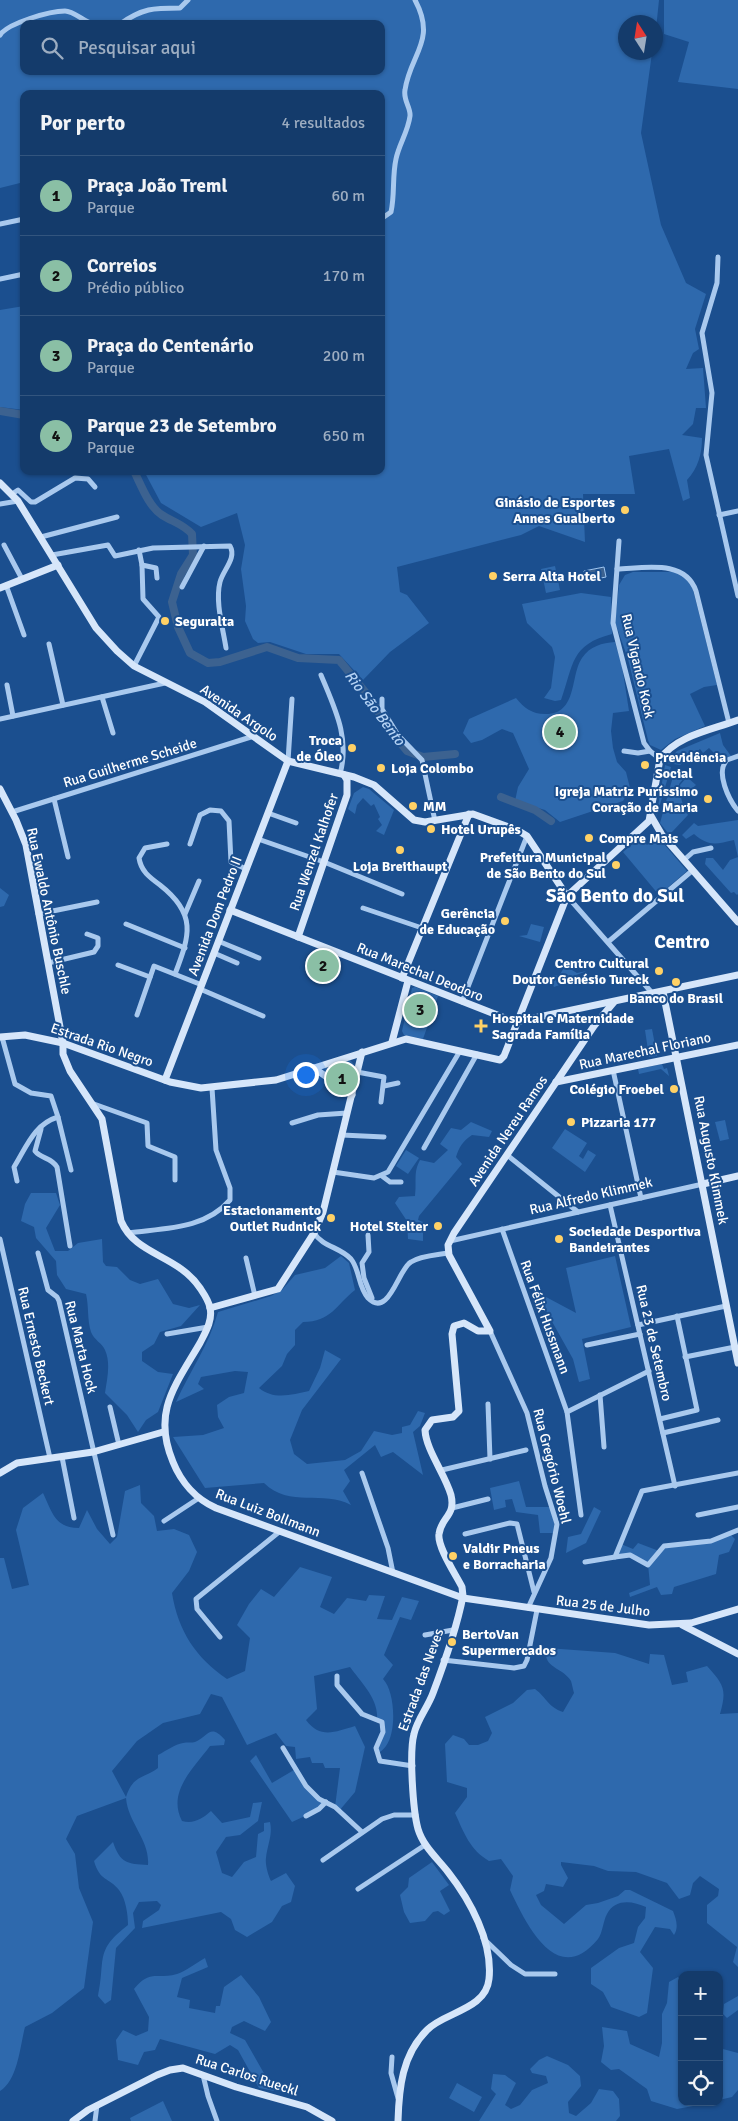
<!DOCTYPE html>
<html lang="pt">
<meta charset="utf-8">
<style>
body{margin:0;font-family:Signika,sans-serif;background:#1d4271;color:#f1f3f6}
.controls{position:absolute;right:15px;bottom:15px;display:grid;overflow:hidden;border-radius:10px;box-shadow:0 1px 4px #0004}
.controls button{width:45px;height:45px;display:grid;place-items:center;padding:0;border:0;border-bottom:1px solid #33557e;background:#143b6b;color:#f1f3f6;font:25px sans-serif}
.compass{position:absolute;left:618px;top:15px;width:45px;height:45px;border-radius:50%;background:#143b6b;box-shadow:0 1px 4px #0004;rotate:348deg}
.you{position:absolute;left:305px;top:1074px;width:18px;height:18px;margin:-12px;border:4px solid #fff;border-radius:50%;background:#1a73e8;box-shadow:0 0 0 8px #1a73e833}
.badge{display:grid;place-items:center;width:32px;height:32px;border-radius:50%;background:#8abfa5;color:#111;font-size:16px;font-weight:700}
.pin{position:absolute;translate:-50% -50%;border:2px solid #fff;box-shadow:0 1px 5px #0006}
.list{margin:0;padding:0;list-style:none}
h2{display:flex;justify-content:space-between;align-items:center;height:65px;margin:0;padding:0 20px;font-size:21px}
h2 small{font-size:16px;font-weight:400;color:#9dadc1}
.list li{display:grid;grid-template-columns:32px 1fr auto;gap:15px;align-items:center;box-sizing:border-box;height:80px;padding:0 20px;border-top:1px solid #33557e}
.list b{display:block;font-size:19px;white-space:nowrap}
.list p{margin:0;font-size:16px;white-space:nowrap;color:#9dadc1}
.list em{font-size:16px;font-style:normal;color:#9dadc1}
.icon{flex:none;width:28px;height:28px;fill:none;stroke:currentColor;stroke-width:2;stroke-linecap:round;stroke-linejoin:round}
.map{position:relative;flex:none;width:738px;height:2121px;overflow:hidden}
.search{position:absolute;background:#143b6b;box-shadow:0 1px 4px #0004;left:20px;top:20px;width:365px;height:55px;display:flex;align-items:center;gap:12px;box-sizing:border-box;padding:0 18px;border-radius:10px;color:#9dadc1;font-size:19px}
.panel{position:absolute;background:#143b6b;box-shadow:0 1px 4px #0004;left:20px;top:90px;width:365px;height:385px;border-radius:10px}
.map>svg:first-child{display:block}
.green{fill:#2e69ad;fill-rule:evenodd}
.water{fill:#3c6290;stroke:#9cc4f0}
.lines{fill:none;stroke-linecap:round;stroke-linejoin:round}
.river{stroke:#3c6290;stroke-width:8}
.street{stroke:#a9c9ee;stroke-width:5}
.secondary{stroke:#d6e6fa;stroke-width:7}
.poi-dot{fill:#ffd166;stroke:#1b4f8f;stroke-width:2}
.labels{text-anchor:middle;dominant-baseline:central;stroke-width:4;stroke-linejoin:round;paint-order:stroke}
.poi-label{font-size:14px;font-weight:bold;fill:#fff;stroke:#1b4f8f;text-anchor:start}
.street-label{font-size:14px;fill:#fff;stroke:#1b4f8f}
.water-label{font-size:15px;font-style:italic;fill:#b5d3f5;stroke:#1b4f8f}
.district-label{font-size:19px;font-weight:bold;fill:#fff;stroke:#1b4f8f}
</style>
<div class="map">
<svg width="738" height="2121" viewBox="0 0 738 2121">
<rect width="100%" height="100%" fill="#1b4f8f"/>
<g class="green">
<path d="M0 0H659L656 29V22H626V52L652 53 641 133 661 225 686 283 706 294 695 329 699 349 693 353 686 369 703 368 706 408H696L693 424 682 435 702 438C702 454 698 468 687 480L690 498 683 501 669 449 629 456 635 494H583L585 542 539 526 521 535 397 567 400 592 407 595 429 623 390 652 363 680 339 654H306L270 642 258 643 253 639 245 621 246 606 241 569 245 545 237 513 201 527 161 503 144 471H381V94H24V182L0 188ZM24 24H381V71H24Z"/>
<path d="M664 0H738V89L678 82 689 42 664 34Z"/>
<path d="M24 306V410L0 407V310Z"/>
<path d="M555 566 560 590 546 593 541 569Z"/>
<path d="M633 572H675L681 574 692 586 717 685 704 687 690 694 705 726 675 739 661 750 650 745 648 740 628 659 615 622 619 585 625 575Z"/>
<path d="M581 593 611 597 612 634C570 645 574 664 561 700L555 701 544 698 551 688 555 657 552 647 527 623 522 604Z"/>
<path d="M615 642 622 666 629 711 613 713 611 731 613 748 617 762 626 772 630 788 623 801 560 822 545 810 515 801 518 787 529 769 513 733 502 729 482 740 471 743 463 733 469 719 516 698C524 708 532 714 545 714 578 715 570 675 582 658 590 646 602 643 615 642Z"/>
<path d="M720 733 723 745 731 756 721 760 709 748 703 753 700 749 680 765 666 763 677 751Z"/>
<path d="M665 765 671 767 656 818Z"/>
<path d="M674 773H678L684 778 679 784C680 795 682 805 688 815L672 832 668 833 660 823Z"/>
<path d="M687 777 696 785 682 797 680 785Z"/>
<path d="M363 787 369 789 394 810 384 835 376 831 382 825 378 819 380 817 374 804 371 806 363 798 357 805 355 814 348 809 354 793Z"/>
<path d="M738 820V894L737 895 734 892 731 893 705 864 706 858H713L723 870 730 860 738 857 734 840C716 844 709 847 694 834L686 839 682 835 694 823 698 826Z"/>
<path d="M657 836 687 871 659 895 623 852 640 838 647 845Z"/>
<path d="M0 888 9 895 4 906 0 907Z"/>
<path d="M531 924 544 927 540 942 519 936 527 935Z"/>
<path d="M565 966 577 973 587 971 563 980 562 984 554 987 551 981 553 975 559 976Z"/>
<path d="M415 987 438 996 423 1039 404 1035 402 1031 412 988Z"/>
<path d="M652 1029 657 1056 649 1057 645 1030Z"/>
<path d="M350 1060 355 1065 347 1088 324 1072 325 1068Z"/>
<path d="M662 1064 664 1069 667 1068 669 1076 661 1069 639 1074 638 1069Z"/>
<path d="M725 1120 729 1139 720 1141 715 1122Z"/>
<path d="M471 1122 492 1131 489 1137 472 1135C463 1141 459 1147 456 1157L462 1164 419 1216 418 1220 423 1222V1241L408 1239 407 1221 395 1203 399 1197 415 1196C417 1181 413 1173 420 1160L434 1163 448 1150 440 1144 451 1128 461 1130Z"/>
<path d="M565 1129 587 1143 579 1156 583 1159 588 1150 596 1155 585 1172 552 1148Z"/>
<path d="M406 1150 419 1158 408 1174 396 1166Z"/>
<path d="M31 1193H56L60 1205 46 1228 55 1251H68L78 1243 102 1239 103 1262 106 1266 117 1267 130 1280 140 1284 158 1279 173 1304 189 1308 200 1305 181 1326 160 1332 154 1344 142 1352V1361L158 1372 173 1374 158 1412 146 1420 138 1432 127 1415 105 1393C107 1379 111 1363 105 1350 102 1343 94 1340 91 1332 87 1319 89 1307 86 1294L66 1289 57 1275 56 1261 36 1238 34 1227 21 1221 25 1204Z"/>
<path d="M341 1256 349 1263 355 1290C336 1305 331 1322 303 1322L295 1330V1345L287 1354 282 1366 259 1388C273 1400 292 1395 309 1391L320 1368 325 1350 341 1359 302 1410 290 1440 294 1454 307 1464 345 1460 361 1451 374 1431 392 1435 402 1433V1427L410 1425 418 1411 425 1413 420 1426 413 1432 423 1475 393 1452 381 1457 375 1445 344 1470 350 1481 343 1491 351 1505C324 1490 289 1508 264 1483L205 1488 173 1437 203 1435 224 1428 218 1417 217 1405 229 1397 244 1393 248 1372 235 1371 201 1377 198 1384 204 1389 176 1402C190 1371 209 1345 218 1312L271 1296 282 1290 295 1275 325 1268Z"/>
<path d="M615 1256 631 1327 582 1339 590 1379 579 1382 573 1359 540 1300 546 1297 576 1313 566 1268Z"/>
<path d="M519 1481 526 1507H551L556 1533H540L538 1515 516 1512 512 1499 505 1500 506 1507 494 1510 490 1488Z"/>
<path d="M140 1485 141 1503 154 1516 157 1531 174 1529 189 1535 197 1552 189 1571 172 1593C178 1631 196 1658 227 1679L245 1671 250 1638 237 1625 249 1604 261 1589 274 1597 300 1567 332 1577 320 1607 334 1614 347 1598 366 1601 369 1595 385 1596 377 1619 392 1620 402 1597 419 1601 411 1620 400 1617 384 1655 393 1665 383 1679C395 1691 397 1732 386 1746 384 1749 380 1752 377 1754L383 1725 377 1719C379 1699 360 1681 350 1667L314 1676 317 1709 306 1720C320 1739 335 1732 355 1726L365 1747 355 1792 339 1811 335 1807 340 1768H325L323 1763H312L310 1757 296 1759 295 1747 286 1746 276 1733 247 1745 222 1697 211 1694 200 1714 163 1723 137 1741 112 1771 126 1797C133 1775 143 1779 158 1768V1755C166 1751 175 1744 183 1743 187 1742 192 1743 195 1742 209 1736 210 1723 225 1740L224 1745 210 1746C193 1769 167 1792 182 1821 194 1824 202 1819 211 1811L222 1823 250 1817 253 1803 262 1802 258 1821 240 1835 226 1837 216 1852 222 1873 232 1877 244 1862 256 1857 258 1834 264 1831V1823L270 1822C273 1835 267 1846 266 1858 265 1864 268 1875 271 1881L286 1873 295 1886 291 1902 282 1906 272 1922 247 1937 235 1930 231 1919 221 1912 142 1928 143 1921 159 1910 161 1905 157 1901 139 1902 133 1913 135 1928 116 1948 111 2000 105 2004 98 1996C106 1959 94 1951 128 1925 128 1915 126 1899 119 1890 109 1877 100 1882 94 1861L113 1842C120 1863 127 1864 148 1865 150 1840 128 1823 126 1798L77 1816 66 1839 75 1854 79 1888 93 1922 84 1988 52 2013 25 2027C20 2046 18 2080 0 2091V1558H4L12 1589 29 1585 16 1530 23 1508 43 1493C52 1512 55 1528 79 1528L87 1510 97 1529 110 1544 117 1537 125 1491Z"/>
<path d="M594 1507 601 1511 586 1543 566 1553 568 1537 581 1534Z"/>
<path d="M729 1533 735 1539 729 1552 719 1555 716 1574 674 1587 672 1594 661 1595 657 1587 630 1597 629 1593 650 1585 648 1564 637 1557 616 1556 621 1544 633 1549 638 1543 659 1551 662 1548 705 1543Z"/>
<path d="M547 1648 615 1653 649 1664 650 1654 664 1655 672 1685 688 1682 686 1672 707 1666C724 1685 727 1689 720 1714L738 1713V1967L733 1962 737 1947 707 1923V1905L718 1896 719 1889 700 1876 693 1883 690 1895 679 1899 667 1883 636 1872 608 1871 594 1866 561 1862V1865L568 1878 563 1887 546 1884 544 1891 536 1895 541 1905 564 1924 586 1905 598 1903 618 1896 625 1890H630L673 1911C676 1919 679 1927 674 1935L670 1929 655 1927 640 1952 653 1968 647 2013 639 2017 611 2007 603 1992 591 1984V1968L619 1948 634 1943 638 1927 645 1918 646 1907C633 1901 615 1898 607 1914 603 1921 603 1932 598 1939 557 1989 526 1924 510 1890L513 1876 501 1859 489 1861C470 1850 464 1833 455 1813L467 1797V1788L447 1782 445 1744 453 1735 464 1739 469 1745H478L488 1741 492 1733 485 1717 513 1703 527 1690 535 1689C547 1698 548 1707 563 1712L574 1693C573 1690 572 1684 571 1681 563 1667 541 1668 547 1648Z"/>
<path d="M256 1755 272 1783 294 1770 302 1781 326 1802 316 1811 292 1822 250 1761Z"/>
<path d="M432 1862 449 1885 440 1891 450 1911 444 1915 438 1911 433 1912 425 1921 410 1923 404 1912 400 1895 408 1887 409 1878Z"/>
<path d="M205 1958 208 1967 182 1978 177 1997 190 2000 189 2008 215 2013 216 2006H220L224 1987 241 1975 259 1997 271 2022 265 2031 244 2021 232 2027 230 2033 245 2040 274 2091 259 2088 238 2050 230 2045 215 2054 160 2039 155 2050 144 2052 138 2065 118 2060 116 2040 123 2030 136 2036 148 2031 149 2017 134 1989C151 1969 156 1980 177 1974 186 1971 196 1963 205 1958Z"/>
<path d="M678 1977 682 1981V2102H693V2106L677 2109 651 2101 647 2089 619 2069 611 2070 601 2062 604 2046 602 2027 627 2031 630 2044 659 2057 662 2043V2014L667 2003 669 1982Z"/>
<path d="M738 1996V2010L727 2018 723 2014 724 2004Z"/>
<path d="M719 2048 738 2053V2090L732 2097 719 2100Z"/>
<path d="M547 2056 568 2065 580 2076 581 2086 568 2102 569 2113 576 2116 591 2103 599 2089 613 2091 619 2099 620 2116 616 2121H479L496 2094 491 2089 493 2074 505 2075 516 2083 505 2105 511 2109 520 2105 532 2090 548 2083 546 2076 532 2073 530 2069 539 2060Z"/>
<path d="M457 2083 482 2097 474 2112 449 2098Z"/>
<path d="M163 2101 172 2121H131L130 2118Z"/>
</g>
<path class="water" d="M604 567 606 577 586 581 584 571Z"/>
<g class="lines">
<g class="river">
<path d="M0 411 24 415"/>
<path d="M134 471C141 485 149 507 162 515 173 522 183 524 192 534L193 555 181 574 172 602 178 627 190 653 208 663 220 662 267 647 298 658 339 660 371 699 387 727 407 751 423 757 455 754"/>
<path d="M501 797 535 810 551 821"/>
</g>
<g class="street">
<path d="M120 24C143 8 153 8 180 8L188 0"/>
<path d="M0 35C8 23 50 11 65 11 74 11 84 22 93 24"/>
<path d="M381 219 391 212C395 194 392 177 396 159 399 144 408 132 410 116 411 108 403 100 405 90 410 54 437 41 415 0"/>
<path d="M0 224 24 219"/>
<path d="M718 257 717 283 702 333 712 393 706 455 738 596"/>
<path d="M0 279 24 274"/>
<path d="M12 494 18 490 31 502H35L75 478 88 479 95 487"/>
<path d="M0 504 18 501"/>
<path d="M719 515 738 511"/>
<path d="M41 537 117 517"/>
<path d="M619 541 613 623 644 743 650 751 660 759"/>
<path d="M4 545 22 579"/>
<path d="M52 555 108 545 115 556 153 548 230 546C237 558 223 570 220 582 215 602 223 628 226 648"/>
<path d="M142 565 156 568 157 578"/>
<path d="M617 569C645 568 685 559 696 591L729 723"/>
<path d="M6 585 24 635"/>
<path d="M182 587 204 546"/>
<path d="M49 644 63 705"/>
<path d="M134 666 159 617 143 599 142 565 139 550"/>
<path d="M321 675C335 709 350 738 340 774"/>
<path d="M7 685 13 716"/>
<path d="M102 697 113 733"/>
<path d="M382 699V709L398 735 422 760 435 821"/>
<path d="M0 719 165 683"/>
<path d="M624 751 638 753 650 751"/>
<path d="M738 756 727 760C715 772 729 800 738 811"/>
<path d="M288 761 292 699"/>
<path d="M54 799 68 857"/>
<path d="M12 812 254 736"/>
<path d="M268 813 296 823"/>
<path d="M258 839 324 862 402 894"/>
<path d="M167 844 145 848 139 858C141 871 149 877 160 885 197 914 190 935 175 974"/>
<path d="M190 844 200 815 210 810 221 811 229 821 231 862 246 869"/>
<path d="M684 860 693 852 711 848"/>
<path d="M567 896 653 994"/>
<path d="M363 908 422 928"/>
<path d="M38 914 97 902"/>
<path d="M185 914 199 881"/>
<path d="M126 924 185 948"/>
<path d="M218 941 259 958"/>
<path d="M608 942 693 870"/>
<path d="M214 953 237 963"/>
<path d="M48 963 94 952 98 946V938L87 934"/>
<path d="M118 965 150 977"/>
<path d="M200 989 263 1016"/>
<path d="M462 1002 527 836"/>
<path d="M137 1015 154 966 202 985"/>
<path d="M2 1037 15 1084 31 1093 51 1096 58 1117C34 1124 26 1148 14 1167L17 1181"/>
<path d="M613 1070 641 1198"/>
<path d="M357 1072 384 1077 381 1102"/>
<path d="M384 1086 398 1083"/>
<path d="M94 1104 147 1123 148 1146 175 1157V1180"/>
<path d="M58 1117 71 1170"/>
<path d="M292 1123 318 1115 347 1113"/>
<path d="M41 1129 35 1151C41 1159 51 1157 57 1167L70 1246"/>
<path d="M342 1135 384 1137"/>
<path d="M424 1148 477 1054"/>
<path d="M507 1155 578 1212"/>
<path d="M333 1172 374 1178 388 1172 460 1051"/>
<path d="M382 1176 390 1182H401"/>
<path d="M610 1205 675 1486"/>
<path d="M502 1229 567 1412"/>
<path d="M128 1233C164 1228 204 1230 230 1200V1188L216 1150 212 1088"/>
<path d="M314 1233C323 1247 340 1247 351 1259 360 1270 358 1287 368 1298 389 1319 398 1269 411 1262 420 1256 437 1255 448 1253"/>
<path d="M368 1235 369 1252 362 1263 364 1278 372 1298"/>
<path d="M0 1239 50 1458"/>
<path d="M450 1241 703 1184"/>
<path d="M38 1253 48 1290 57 1297 59 1301 113 1535"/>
<path d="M246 1258 255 1296"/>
<path d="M638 1325 726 1306"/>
<path d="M490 1331 527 1413 545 1486 557 1524 551 1558 528 1608"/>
<path d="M167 1334 208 1327"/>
<path d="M587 1345 640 1334"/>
<path d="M685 1357 735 1347"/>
<path d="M600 1395 604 1447"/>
<path d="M488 1404 490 1459"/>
<path d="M110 1407 119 1445"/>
<path d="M660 1419 697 1410 677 1316"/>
<path d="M663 1433 718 1420"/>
<path d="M62 1457 74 1518"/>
<path d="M442 1470 526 1450"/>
<path d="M362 1473 388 1548 393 1573"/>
<path d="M452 1508 488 1499"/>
<path d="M581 1515 567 1412 649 1371"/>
<path d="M698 1515 738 1507"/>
<path d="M164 1521 199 1498"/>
<path d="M465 1534 510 1523 517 1524 534 1592"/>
<path d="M615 1557 630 1555 648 1565 664 1546 711 1541 738 1530"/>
<path d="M585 1562 615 1557 642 1491 738 1473"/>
<path d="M425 1635 453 1630"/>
<path d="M220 1637 197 1609 196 1599 279 1532"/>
<path d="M443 1660 514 1668 524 1666 527 1660 537 1610"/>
<path d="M337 1676V1685L362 1714 382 1722 383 1732 376 1748 380 1761 413 1766"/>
<path d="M283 1748 306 1786 319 1799 335 1807 362 1832"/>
<path d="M306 1816 319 1809 326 1802"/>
<path d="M323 1860 382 1819 394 1815H416"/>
<path d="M358 1889 425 1845"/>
<path d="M483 1938 511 1965 525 1974H555"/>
<path d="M392 2057 391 2073 398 2098"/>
<path d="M203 2075 208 2096 217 2121"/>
<path d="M95 2121 97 2105"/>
</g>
<g class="secondary">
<path d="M0 483 18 501 96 628 117 651 134 666 205 702 288 761 354 777 374 785 414 820 425 822 473 814 517 830 527 836 567 896"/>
<path d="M0 588 58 565"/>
<path d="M0 789 16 820 26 845 63 1043V1054L70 1071 102 1119 121 1221C136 1256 177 1254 200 1288 204 1294 209 1301 210 1308 213 1320 205 1333 200 1343 175 1386 152 1412 173 1462 181 1482 196 1499 216 1508L463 1598 649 1625 691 1623 738 1609"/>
<path d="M651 816 662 835 738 922"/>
<path d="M230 910 515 1022 738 975"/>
<path d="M298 937 347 795V780L344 775"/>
<path d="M402 978 469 814"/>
<path d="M663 992 738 1363"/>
<path d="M0 1037 25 1035 63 1043 170 1082 201 1088 276 1080 406 1039 500 1060 504 1056 567 896 649 821 660 759C677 735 712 730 738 720"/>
<path d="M392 1042 408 981"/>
<path d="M314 1068 352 1095"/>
<path d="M165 1080 288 761"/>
<path d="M556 1082 738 1045"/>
<path d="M703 1184 738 1176"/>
<path d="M210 1308 278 1289 314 1233 323 1212 362 1052"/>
<path d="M0 1473 17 1463 93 1452 163 1432"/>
<path d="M682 1625 738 1654"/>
<path d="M73 2121 88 2110 157 2075 170 2070 183 2068 236 2087 307 2107 332 2121"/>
<path d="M398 2121C399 2088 402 2055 427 2030 444 2012 486 2010 489 1979 493 1942 470 1900 448 1872 437 1858 423 1846 418 1829 413 1811 409 1752 414 1734 417 1720 428 1707 433 1693 444 1664 457 1627 463 1596L462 1587C456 1575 437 1547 439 1534 441 1517 456 1516 451 1495 445 1474 426 1450 425 1430L432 1420 453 1417 459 1411 452 1334 454 1326 464 1323 478 1331H490L449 1255 448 1245 454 1233 594 1026 614 1002"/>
</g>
</g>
<g class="poi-dot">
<circle cx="625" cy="510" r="5"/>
<circle cx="493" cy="576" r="5"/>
<circle cx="165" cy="621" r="5"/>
<circle cx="352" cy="748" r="5"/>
<circle cx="645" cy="765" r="5"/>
<circle cx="381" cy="768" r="5"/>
<circle cx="708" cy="799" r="5"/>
<circle cx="413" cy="806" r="5"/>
<circle cx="431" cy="829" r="5"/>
<circle cx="589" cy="838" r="5"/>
<circle cx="400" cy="850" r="5"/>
<circle cx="616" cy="865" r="5"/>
<circle cx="505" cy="921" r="5"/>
<circle cx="659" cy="971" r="5"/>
<circle cx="676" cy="982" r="5"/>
<path d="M478.5 1018.5h5v5h5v5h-5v5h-5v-5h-5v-5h5z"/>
<circle cx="674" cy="1089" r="5"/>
<circle cx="571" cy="1122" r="5"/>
<circle cx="331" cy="1218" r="5"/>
<circle cx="438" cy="1226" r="5"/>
<circle cx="559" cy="1239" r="5"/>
<circle cx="453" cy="1556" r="5"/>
<circle cx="452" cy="1642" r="5"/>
</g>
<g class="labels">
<g class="poi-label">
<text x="615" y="502" text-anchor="end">Ginásio de Esportes<tspan x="615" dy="16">Annes Gualberto</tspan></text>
<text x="503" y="576">Serra Alta Hotel</text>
<text x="175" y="621">Seguralta</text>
<text x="342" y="740" text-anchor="end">Troca<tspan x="342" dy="16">de Óleo</tspan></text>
<text x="655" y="757">Previdência<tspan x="655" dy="16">Social</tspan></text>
<text x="391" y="768">Loja Colombo</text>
<text x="698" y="791" text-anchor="end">Igreja Matriz Puríssimo<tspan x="698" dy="16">Coração de Maria</tspan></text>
<text x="423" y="806">MM</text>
<text x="441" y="829">Hotel Urupês</text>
<text x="599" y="838">Compre Mais</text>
<text x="606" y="857" text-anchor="end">Prefeitura Municipal<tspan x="606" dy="16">de São Bento do Sul</tspan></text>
<text x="400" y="866" text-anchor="middle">Loja Breithaupt</text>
<text x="495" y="913" text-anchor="end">Gerência<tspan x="495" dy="16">de Educação</tspan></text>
<text x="649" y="963" text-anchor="end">Centro Cultural<tspan x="649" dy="16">Doutor Genésio Tureck</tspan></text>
<text x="676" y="998" text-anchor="middle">Banco do Brasil</text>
<text x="492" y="1018">Hospital e Maternidade<tspan x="492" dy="16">Sagrada Família</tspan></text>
<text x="664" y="1089" text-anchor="end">Colégio Froebel</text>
<text x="581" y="1122">Pizzaria 177</text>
<text x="321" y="1210" text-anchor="end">Estacionamento<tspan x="321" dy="16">Outlet Rudnick</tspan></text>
<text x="428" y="1226" text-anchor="end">Hotel Stelter</text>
<text x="569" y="1231">Sociedade Desportiva<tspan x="569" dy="16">Bandeirantes</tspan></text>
<text x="463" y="1548">Valdir Pneus<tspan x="463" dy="16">e Borracharia</tspan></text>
<text x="462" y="1634">BertoVan<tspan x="462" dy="16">Supermercados</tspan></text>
</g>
<g class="street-label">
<text transform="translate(638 666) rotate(77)">Rua Vigando Kock</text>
<text transform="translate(239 713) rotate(34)">Avenida Argolo</text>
<text transform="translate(130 763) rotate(-17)">Rua Guilherme Scheide</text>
<text transform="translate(314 852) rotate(-71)">Rua Wenzel Kalhofer</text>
<text transform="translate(49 911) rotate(78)">Rua Ewaldo Antônio Buschle</text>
<text transform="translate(215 916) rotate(-69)">Avenida Dom Pedro II</text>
<text transform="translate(420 972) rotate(22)">Rua Marechal Deodoro</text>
<text transform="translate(102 1045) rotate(19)">Estrada Rio Negro</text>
<text transform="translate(645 1051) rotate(-12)">Rua Marechal Floriano</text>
<text transform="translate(508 1131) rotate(-56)">Avenida Nereu Ramos</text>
<text transform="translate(711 1160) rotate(79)">Rua Augusto Klimmek</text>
<text transform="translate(591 1196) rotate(-13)">Rua Alfredo Klimmek</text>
<text transform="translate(545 1317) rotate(70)">Rua Félix Hussmann</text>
<text transform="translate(654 1343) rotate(77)">Rua 23 de Setembro</text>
<text transform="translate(36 1346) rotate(77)">Rua Ernesto Beckert</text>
<text transform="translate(81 1347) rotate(76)">Rua Marta Hock</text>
<text transform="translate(552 1466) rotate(76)">Rua Gregório Woehl</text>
<text transform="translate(268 1513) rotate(21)">Rua Luiz Bollmann</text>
<text transform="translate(603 1606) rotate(7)">Rua 25 de Julho</text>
<text transform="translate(421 1680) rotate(-70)">Estrada das Neves</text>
<text transform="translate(247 2075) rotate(18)">Rua Carlos Rueckl</text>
</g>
<g class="water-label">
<text transform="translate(375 708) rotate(53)">Rio São Bento</text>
</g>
<g class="district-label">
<text x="615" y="896">São Bento do Sul</text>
<text x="682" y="942">Centro</text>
</g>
</g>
</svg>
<div class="controls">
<button>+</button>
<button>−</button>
<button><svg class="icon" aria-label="locate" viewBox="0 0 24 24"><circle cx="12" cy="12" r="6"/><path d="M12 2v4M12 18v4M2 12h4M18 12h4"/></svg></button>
</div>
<svg class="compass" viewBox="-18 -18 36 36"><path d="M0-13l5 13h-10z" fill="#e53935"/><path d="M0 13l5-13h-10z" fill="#9dadc1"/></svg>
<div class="you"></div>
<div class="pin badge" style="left:342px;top:1079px">1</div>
<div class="pin badge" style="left:323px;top:966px">2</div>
<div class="pin badge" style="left:420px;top:1010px">3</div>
<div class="pin badge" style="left:560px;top:732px">4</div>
<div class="search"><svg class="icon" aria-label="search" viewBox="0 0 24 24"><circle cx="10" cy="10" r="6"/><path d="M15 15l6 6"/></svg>Pesquisar aqui</div>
<section class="panel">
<h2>Por perto<small>4 resultados</small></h2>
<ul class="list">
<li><span class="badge">1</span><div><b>Praça João Treml</b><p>Parque</p></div><em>60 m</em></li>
<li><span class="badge">2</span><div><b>Correios</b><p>Prédio público</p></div><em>170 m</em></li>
<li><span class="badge">3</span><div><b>Praça do Centenário</b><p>Parque</p></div><em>200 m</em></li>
<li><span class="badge">4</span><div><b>Parque 23 de Setembro</b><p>Parque</p></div><em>650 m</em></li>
</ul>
</section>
</div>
